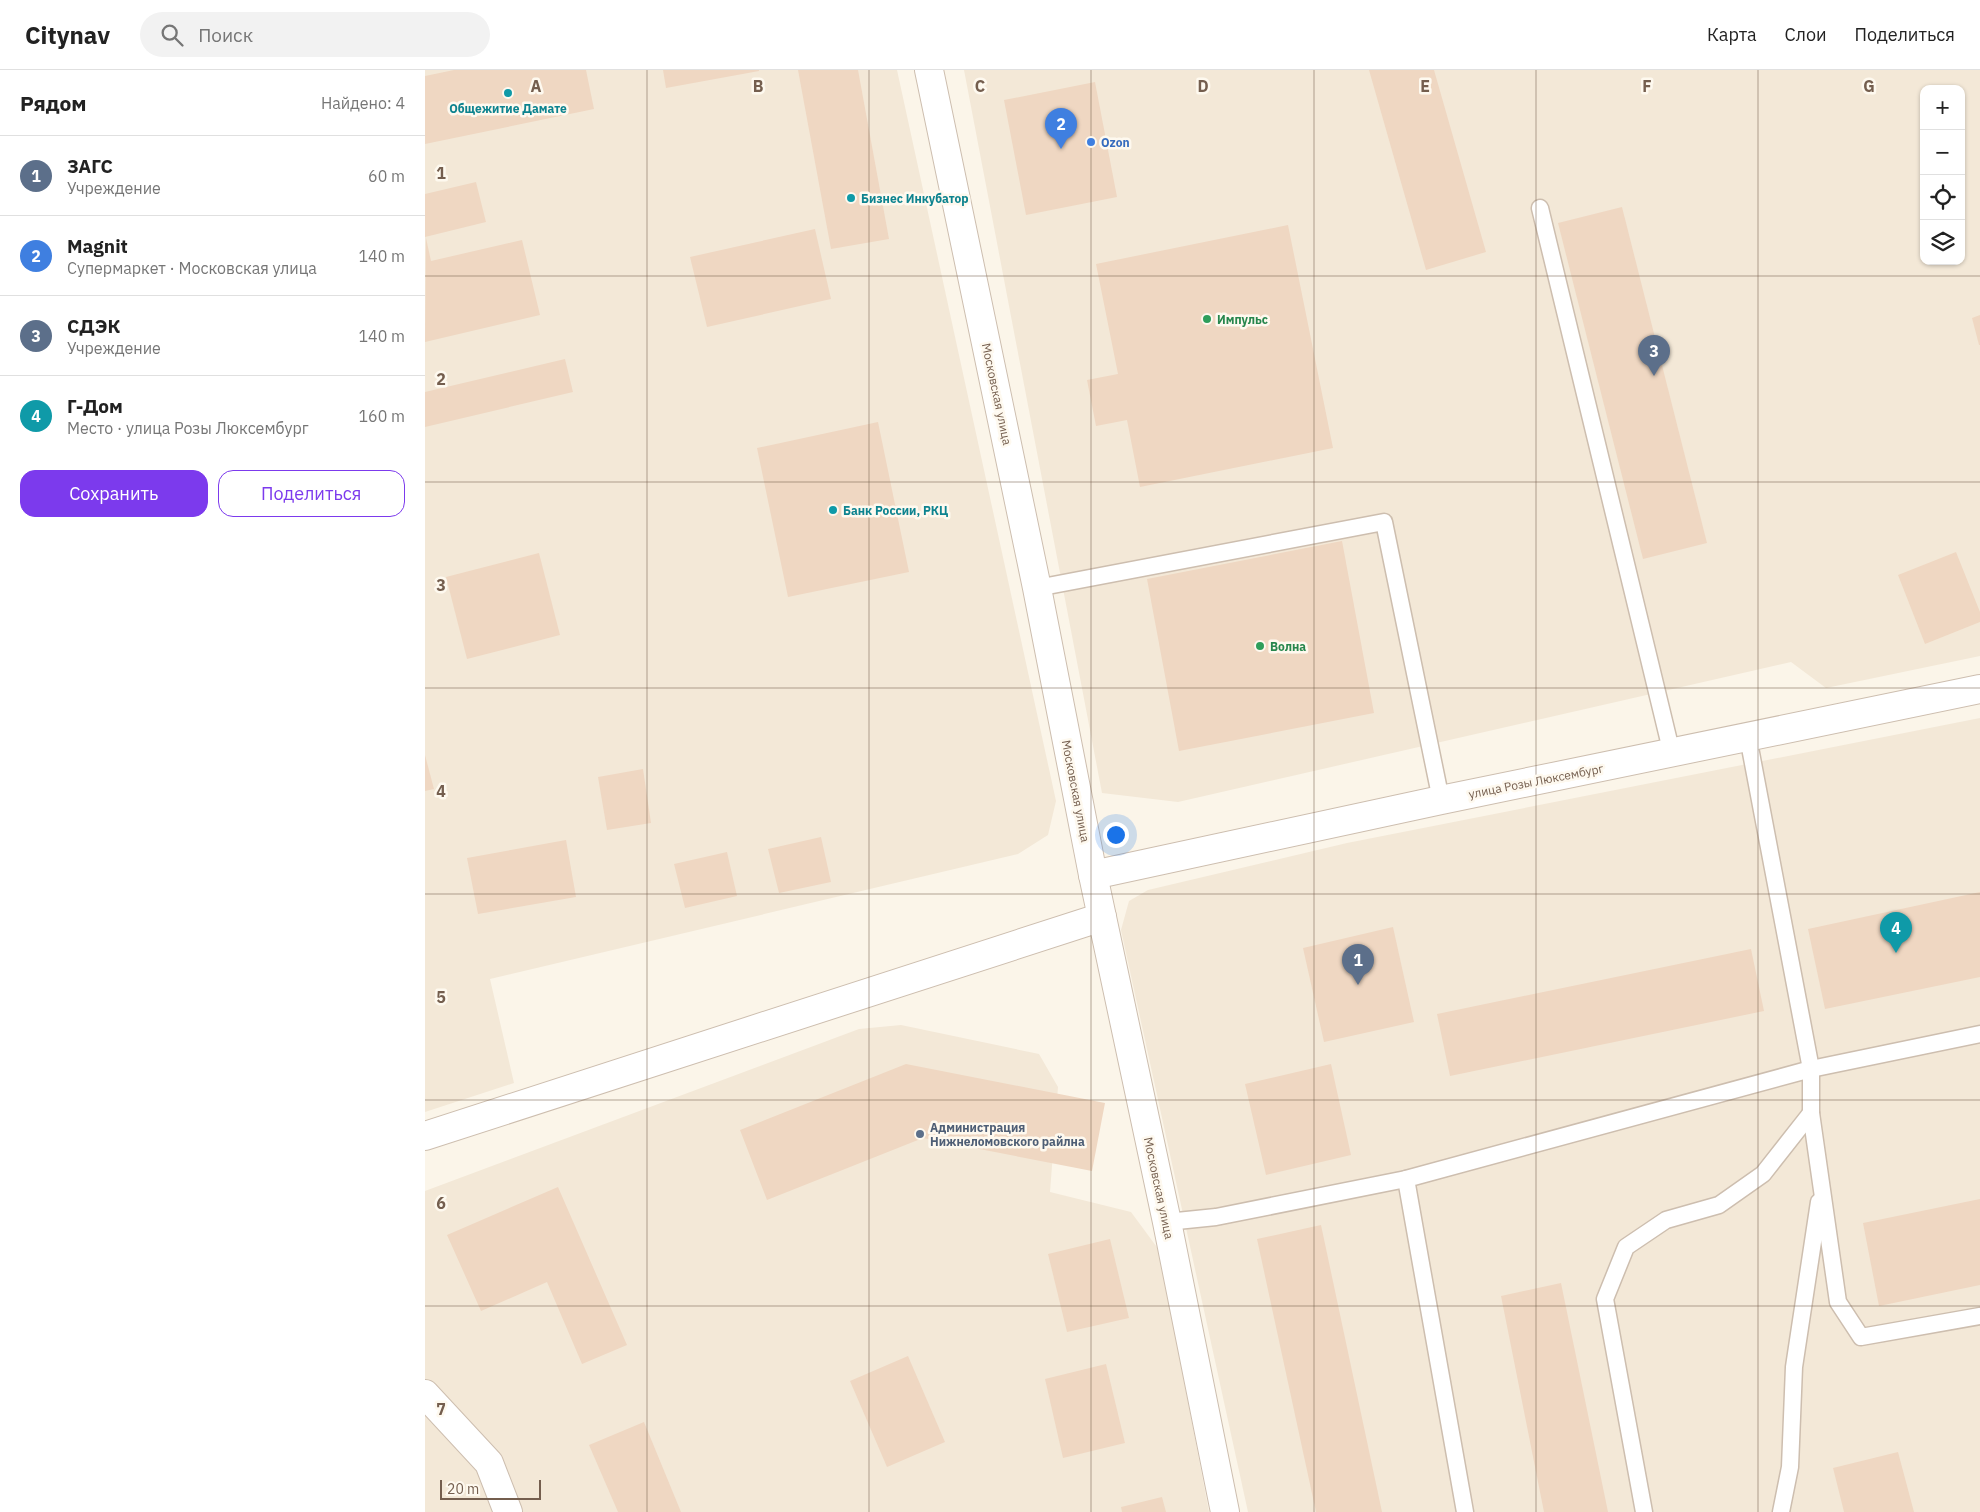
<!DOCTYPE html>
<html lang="ru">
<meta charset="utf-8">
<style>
body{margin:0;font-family:"IBM Plex Sans",sans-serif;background:#f2f2f2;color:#222}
.controls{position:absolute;right:15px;top:15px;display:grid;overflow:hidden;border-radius:10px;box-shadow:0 1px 4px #0004}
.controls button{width:45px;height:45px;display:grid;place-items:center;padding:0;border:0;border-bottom:1px solid #e0e0e0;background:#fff;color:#222;font:25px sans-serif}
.scale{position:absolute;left:15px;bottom:12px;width:101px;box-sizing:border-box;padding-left:5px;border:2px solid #745e4e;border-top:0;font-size:14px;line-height:18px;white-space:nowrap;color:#745e4e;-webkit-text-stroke:4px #fef9ef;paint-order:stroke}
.you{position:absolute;left:690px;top:764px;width:18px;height:18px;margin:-12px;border:4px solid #fff;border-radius:50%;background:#1a73e8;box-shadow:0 0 0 8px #1a73e833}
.badge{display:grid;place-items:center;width:32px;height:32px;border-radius:50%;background:#7c3aed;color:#fff;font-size:16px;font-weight:700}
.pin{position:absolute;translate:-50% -41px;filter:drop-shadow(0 1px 2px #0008)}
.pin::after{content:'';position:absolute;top:26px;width:18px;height:15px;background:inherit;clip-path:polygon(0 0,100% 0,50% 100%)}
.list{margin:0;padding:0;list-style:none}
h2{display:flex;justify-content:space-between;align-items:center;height:65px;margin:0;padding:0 20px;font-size:21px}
h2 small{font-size:16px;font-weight:400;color:#767676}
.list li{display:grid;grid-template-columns:32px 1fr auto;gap:15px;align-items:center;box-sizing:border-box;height:80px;padding:0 20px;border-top:1px solid #e0e0e0}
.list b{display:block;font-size:19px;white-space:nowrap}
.list p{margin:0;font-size:16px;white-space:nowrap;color:#767676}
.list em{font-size:16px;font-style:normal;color:#767676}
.actions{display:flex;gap:10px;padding:15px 20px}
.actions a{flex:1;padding:11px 0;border:1px solid #7c3aed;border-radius:15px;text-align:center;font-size:18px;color:#7c3aed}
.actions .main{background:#7c3aed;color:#fff}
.icon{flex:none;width:28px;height:28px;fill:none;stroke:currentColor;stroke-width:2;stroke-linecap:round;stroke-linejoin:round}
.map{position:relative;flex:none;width:1555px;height:1442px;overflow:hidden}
header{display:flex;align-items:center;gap:30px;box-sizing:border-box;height:70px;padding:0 25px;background:#fff;border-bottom:1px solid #e0e0e0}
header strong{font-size:24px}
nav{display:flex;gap:28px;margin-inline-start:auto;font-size:18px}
.search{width:350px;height:45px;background:#f2f2f2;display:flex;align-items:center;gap:12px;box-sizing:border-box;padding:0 18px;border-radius:28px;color:#767676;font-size:19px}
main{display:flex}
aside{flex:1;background:#fff}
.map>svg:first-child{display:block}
.residential{fill:#f3e8d7;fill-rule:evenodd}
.building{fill:#efd7c2}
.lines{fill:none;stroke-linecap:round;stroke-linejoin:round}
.lane-casing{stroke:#cdbeaf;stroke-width:19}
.street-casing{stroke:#cdbeaf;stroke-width:30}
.lane{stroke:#fff;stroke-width:16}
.street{stroke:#fff;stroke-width:28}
.grid{fill:none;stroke:#745e4e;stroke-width:1;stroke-opacity:0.55}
.culture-dot{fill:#0f9aa8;stroke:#fef9ef;stroke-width:2}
.shop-dot{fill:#3f7fe0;stroke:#fef9ef;stroke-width:2}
.leisure-dot{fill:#2e9e5b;stroke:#fef9ef;stroke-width:2}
.service-dot{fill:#5c6f8a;stroke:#fef9ef;stroke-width:2}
.labels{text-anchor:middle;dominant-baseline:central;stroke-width:5;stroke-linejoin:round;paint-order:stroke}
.culture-label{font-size:12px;font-weight:bold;fill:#0d838f;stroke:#fef9ef;text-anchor:start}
.shop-label{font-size:12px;font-weight:bold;fill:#366cbe;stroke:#fef9ef;text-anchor:start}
.leisure-label{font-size:12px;font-weight:bold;fill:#27864d;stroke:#fef9ef;text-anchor:start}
.street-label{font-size:12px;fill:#745e4e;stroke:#fef9ef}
.service-label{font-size:12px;font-weight:bold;fill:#4e5e75;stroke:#fef9ef;text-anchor:start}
.grid-label{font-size:16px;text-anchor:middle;font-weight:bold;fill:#745e4e;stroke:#fef9ef;stroke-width:5;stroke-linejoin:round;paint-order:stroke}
</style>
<header>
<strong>Citynav</strong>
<div class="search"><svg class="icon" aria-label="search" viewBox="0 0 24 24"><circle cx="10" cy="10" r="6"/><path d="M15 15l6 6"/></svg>Поиск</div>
<nav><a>Карта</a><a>Слои</a><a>Поделиться</a></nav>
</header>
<main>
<aside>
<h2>Рядом<small>Найдено: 4</small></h2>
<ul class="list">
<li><span class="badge" style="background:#5c6f8a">1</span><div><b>ЗАГС</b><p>Учреждение</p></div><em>60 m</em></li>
<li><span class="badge" style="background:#3f7fe0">2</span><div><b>Magnit</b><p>Супермаркет · Московская улица</p></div><em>140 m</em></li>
<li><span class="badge" style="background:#5c6f8a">3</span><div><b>СДЭК</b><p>Учреждение</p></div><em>140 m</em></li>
<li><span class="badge" style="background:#0f9aa8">4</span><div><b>Г-Дом</b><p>Место · улица Розы Люксембург</p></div><em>160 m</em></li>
</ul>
<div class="actions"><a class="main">Сохранить</a><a>Поделиться</a></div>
</aside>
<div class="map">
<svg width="1555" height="1442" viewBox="0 0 1555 1442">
<rect width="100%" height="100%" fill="#fbf5e9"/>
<g class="residential">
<path d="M0 0H472L631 731 623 765 593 784 65 909 89 1013 0 1042Z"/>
<path d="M539 0H1555V586L1401 618 1366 592 753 732 677 723ZM1499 19H1536V191H1499Z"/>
<path d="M1555 648V1442H823L696 860 704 831 723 820 922 773Z"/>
<path d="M476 955 614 984 633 1017 625 1122 706 1142 734 1180 784 1442H0V1121L434 959Z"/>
</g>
<g class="building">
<path d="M29 0H161L169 39 0 74V6Z"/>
<path d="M238 0H334V1L241 18Z"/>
<path d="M373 0H433L464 169 406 179Z"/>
<path d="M944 0H1009L1061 182 1001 200Z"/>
<path d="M670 12 692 127 601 145 579 30Z"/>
<path d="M51 112 61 152 0 167V124Z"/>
<path d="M1197 137 1282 473 1218 489 1133 153Z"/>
<path d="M863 155 908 378 715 417 702 350 671 356 662 310 693 304 671 194Z"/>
<path d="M390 159 406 229 282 257 265 187Z"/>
<path d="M1 168 6 191 97 170 115 245 0 272Z"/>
<path d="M1555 245V275H1554L1547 248Z"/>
<path d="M140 289 148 322 0 357V322Z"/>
<path d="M453 352 484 502 363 527 332 378Z"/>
<path d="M917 471 949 643 754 681 722 509Z"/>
<path d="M1531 482 1555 542V552L1500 574 1473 505Z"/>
<path d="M114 483 135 565 42 589 21 507Z"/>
<path d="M0 685 9 719 0 721Z"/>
<path d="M218 699 226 753 182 760 173 707Z"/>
<path d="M396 767 406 812 354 823 343 779Z"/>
<path d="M141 770 151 827 53 844 42 788Z"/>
<path d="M302 782 312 826 260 838 249 794Z"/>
<path d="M1555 822V907L1400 939 1383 859Z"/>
<path d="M968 857 989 952 899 972 878 878Z"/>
<path d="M1326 879 1339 941 1025 1006 1012 944Z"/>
<path d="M481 994 680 1033 667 1101 498 1068 342 1130 315 1060Z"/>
<path d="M906 994 926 1085 841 1105 820 1014Z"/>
<path d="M133 1117 202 1275 157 1294 122 1212 56 1241 22 1165Z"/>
<path d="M1555 1129V1215L1454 1236 1438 1153Z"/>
<path d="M896 1155 957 1442H891L832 1169Z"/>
<path d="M685 1169 704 1248 642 1262 623 1184Z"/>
<path d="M1136 1213 1183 1442H1119L1076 1226Z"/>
<path d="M483 1286 520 1372 462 1397 425 1311Z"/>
<path d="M681 1294 700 1373 638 1388 620 1309Z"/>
<path d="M219 1352 256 1442H193L164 1375Z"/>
<path d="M1473 1382 1489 1442H1419L1408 1398Z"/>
<path d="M737 1427 741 1442H697L696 1437Z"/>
</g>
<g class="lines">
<g class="lane-casing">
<g id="lane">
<path d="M1115 138 1247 684"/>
<path d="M612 518 959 452 1016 730"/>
<path d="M1323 667 1386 999V1043L1413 1232 1436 1267 1555 1246"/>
<path d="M742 1152 791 1147 981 1109"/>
<path d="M1040 1442 981 1109 1386 999 1555 964"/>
<path d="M1219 1442 1180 1229 1201 1177 1241 1150 1294 1135 1338 1104 1386 1043"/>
<path d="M1356 1442 1365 1397 1369 1297 1394 1132"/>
</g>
</g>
<g class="street-casing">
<g id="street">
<path d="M504 0 612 518 668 805 742 1152 800 1442"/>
<path d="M668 805 1016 730 1555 619"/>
<path d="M0 1066 677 847"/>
<path d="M0 1324 64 1393 83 1442"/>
</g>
</g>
<use href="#lane" class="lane"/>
<use href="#street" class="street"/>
</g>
<path class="grid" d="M222 0V1442M444 0V1442M666 0V1442M889 0V1442M1111 0V1442M1333 0V1442M0 206H1555M0 412H1555M0 618H1555M0 824H1555M0 1030H1555M0 1236H1555"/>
<g class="culture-dot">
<circle cx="83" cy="23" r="5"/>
<circle cx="426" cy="128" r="5"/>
<circle cx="408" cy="440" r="5"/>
</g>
<circle class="shop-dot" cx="666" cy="72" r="5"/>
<g class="leisure-dot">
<circle cx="782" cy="249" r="5"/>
<circle cx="835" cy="576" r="5"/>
</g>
<circle class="service-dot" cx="495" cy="1064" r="5"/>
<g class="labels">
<g class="culture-label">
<text x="83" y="38" text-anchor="middle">Общежитие Дамате</text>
<text x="436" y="128">Бизнес Инкубатор</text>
<text x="418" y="440">Банк России, РКЦ</text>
</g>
<g class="shop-label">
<text x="676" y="72">Ozon</text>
</g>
<g class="leisure-label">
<text x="792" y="249">Импульс</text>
<text x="845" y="576">Волна</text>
</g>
<g class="street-label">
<text transform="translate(572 324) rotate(78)">Московская улица</text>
<text transform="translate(1111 711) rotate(-11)">улица Розы Люксембург</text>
<text transform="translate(651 721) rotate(79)">Московская улица</text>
<text transform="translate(734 1118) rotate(78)">Московская улица</text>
</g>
<g class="service-label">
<text x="505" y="1057">Администрация<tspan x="505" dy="14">Нижнеломовского райлна</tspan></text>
</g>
</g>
<g class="grid-label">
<text x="111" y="22">A</text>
<text x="333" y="22">B</text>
<text x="555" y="22">C</text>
<text x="778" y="22">D</text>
<text x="1000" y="22">E</text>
<text x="1222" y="22">F</text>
<text x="1444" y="22">G</text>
<text x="16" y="109">1</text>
<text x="16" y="315">2</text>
<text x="16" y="521">3</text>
<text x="16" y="727">4</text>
<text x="16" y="933">5</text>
<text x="16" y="1139">6</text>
<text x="16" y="1345">7</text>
</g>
</svg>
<div class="controls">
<button>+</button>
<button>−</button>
<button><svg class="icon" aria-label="locate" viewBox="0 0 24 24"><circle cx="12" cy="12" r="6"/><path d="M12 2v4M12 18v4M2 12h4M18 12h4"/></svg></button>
<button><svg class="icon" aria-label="layers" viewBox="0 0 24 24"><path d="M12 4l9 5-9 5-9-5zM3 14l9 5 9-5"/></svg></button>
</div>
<div class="scale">20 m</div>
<div class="you"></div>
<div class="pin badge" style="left:933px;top:915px;background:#5c6f8a">1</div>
<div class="pin badge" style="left:636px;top:79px;background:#3f7fe0">2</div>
<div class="pin badge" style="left:1229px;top:306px;background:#5c6f8a">3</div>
<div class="pin badge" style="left:1471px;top:883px;background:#0f9aa8">4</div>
</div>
</main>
